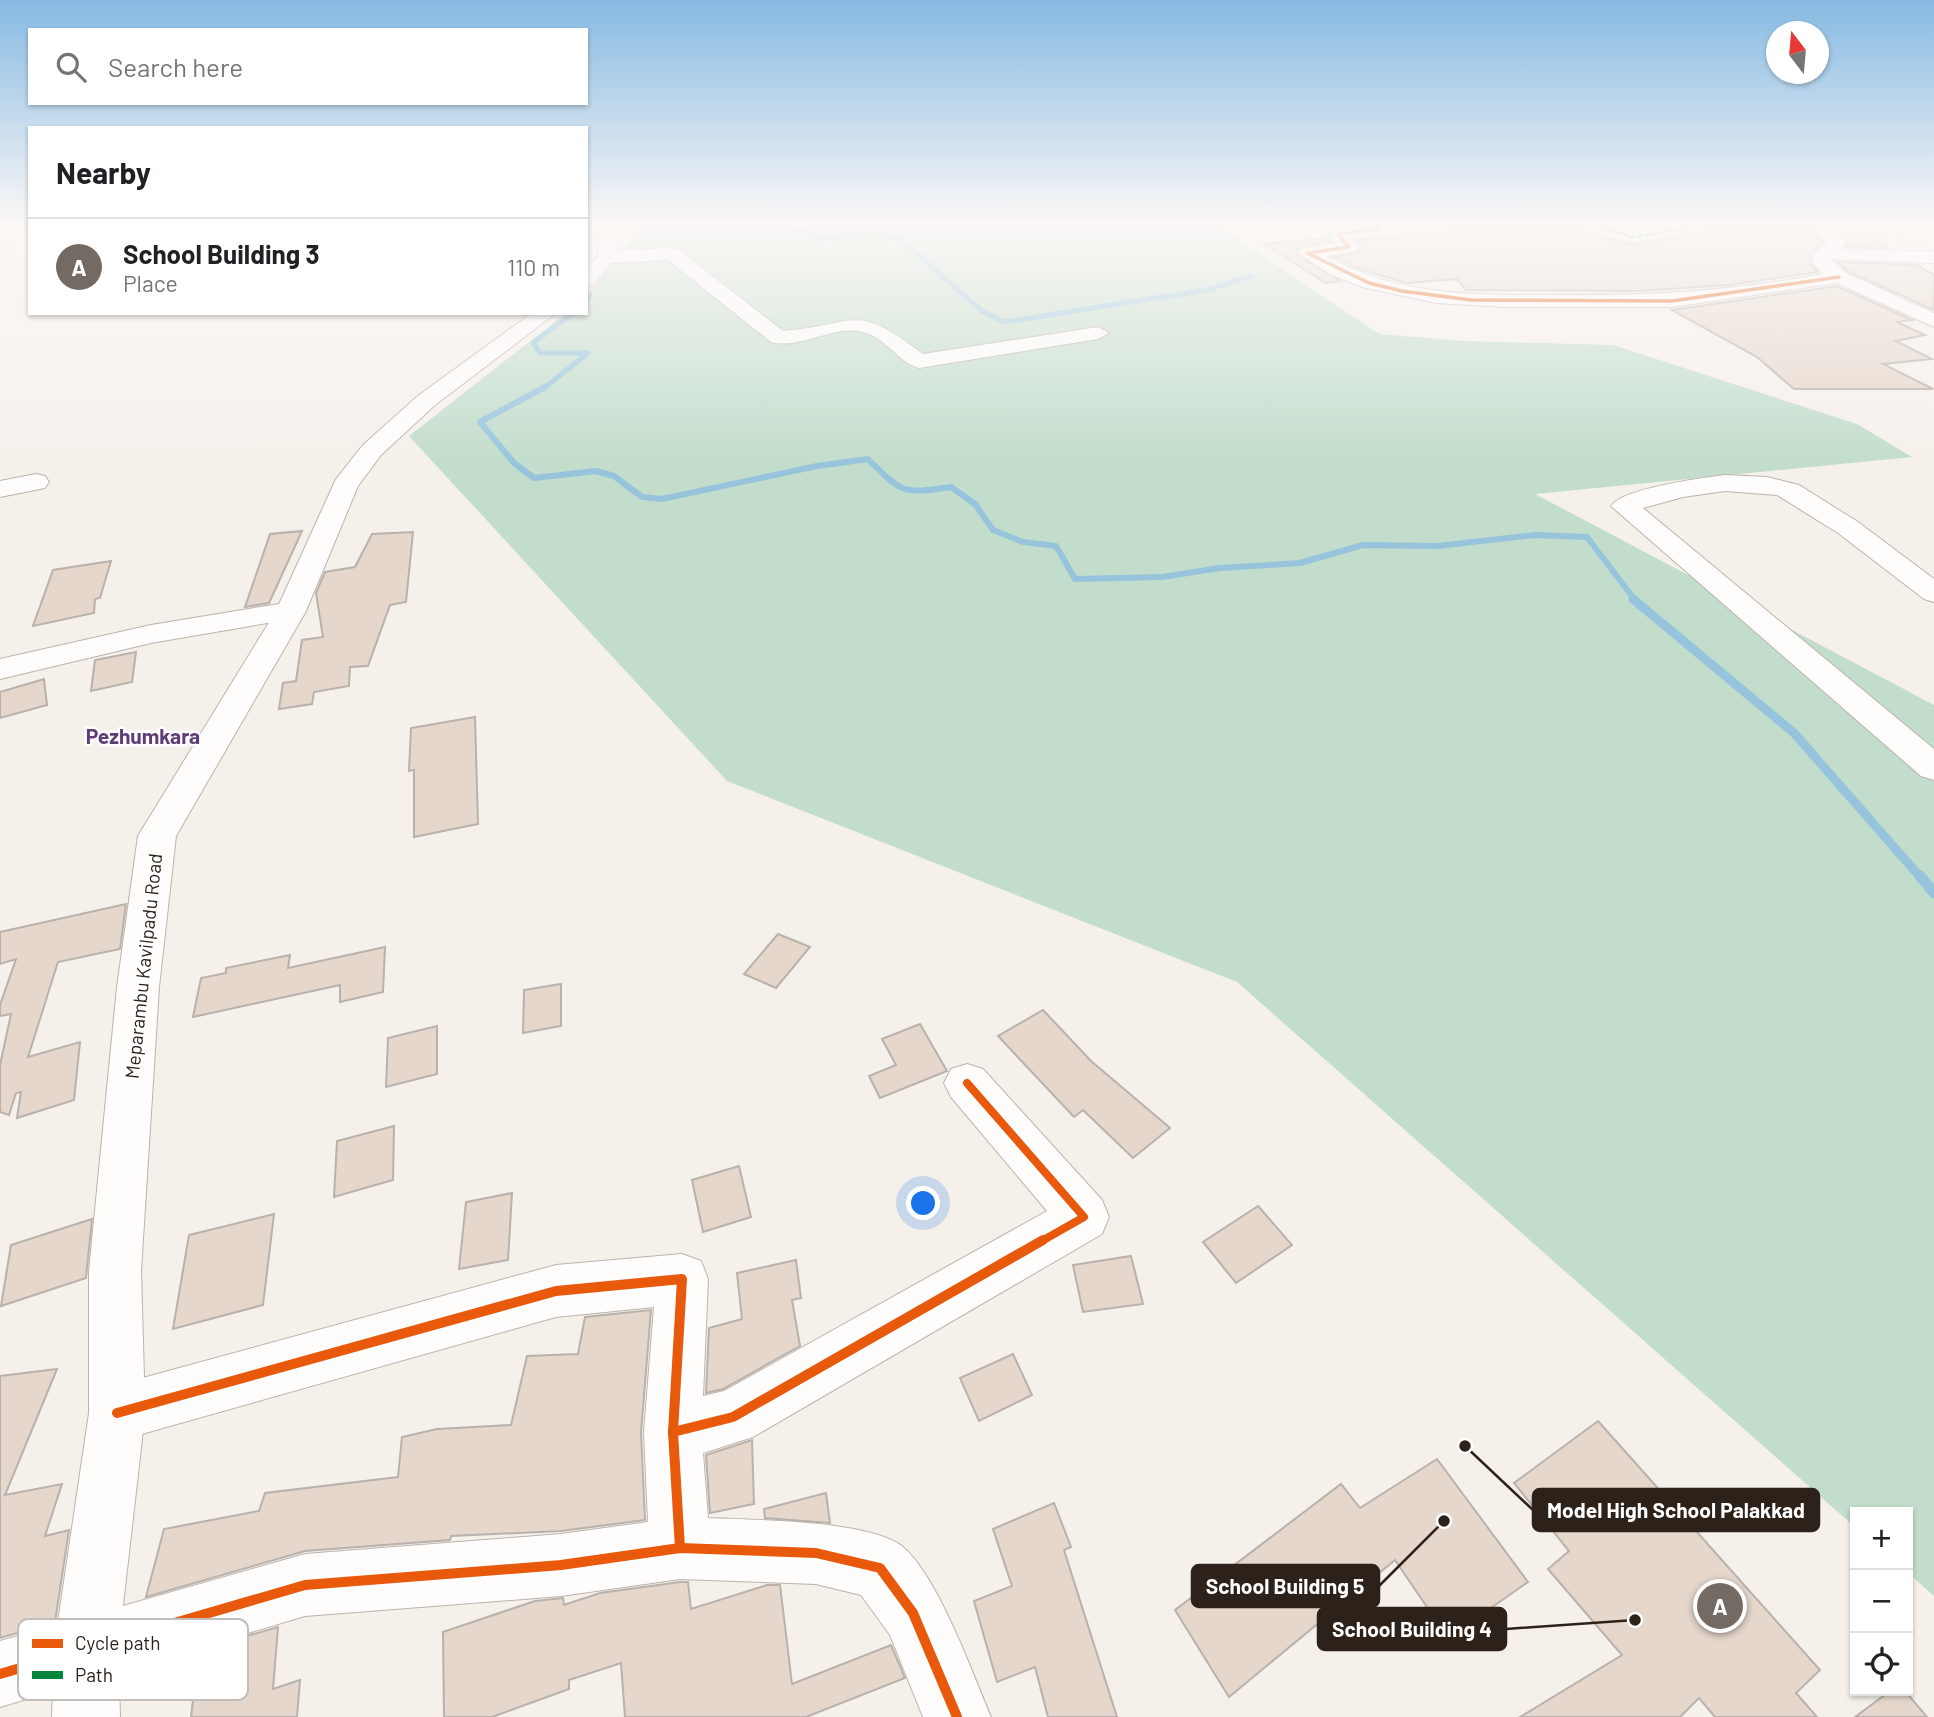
<!DOCTYPE html>
<meta charset="utf-8">
<style>
body{margin:0;font-family:Barlow,sans-serif;background:#f6f6f6;color:#202124}
.controls{position:absolute;right:21px;bottom:21px;display:grid;overflow:hidden;border-radius:0px;box-shadow:0 2px 5px #0004}
.controls button{width:63px;height:63px;display:grid;place-items:center;padding:0;border:0;border-bottom:2px solid #e0e0e0;background:#fff;color:#202124;font:35px sans-serif}
.compass{position:absolute;left:1766px;top:21px;width:63px;height:63px;border-radius:50%;background:#fff;box-shadow:0 2px 5px #0004;rotate:344deg}
.you{position:absolute;left:924px;top:1204px;width:24px;height:24px;margin:-18px;border:5px solid #fff;border-radius:50%;background:#1a73e8;box-shadow:0 0 0 10px #1a73e833}
.badge{display:grid;place-items:center;width:46px;height:46px;border-radius:50%;background:#736a63;color:#fff;font-size:23px;font-weight:700}
.pin{position:absolute;translate:-50% -50%;border:4px solid #fff;box-shadow:0 2px 7px #0006}
.list{margin:0;padding:0;list-style:none}
h2{display:flex;justify-content:space-between;align-items:center;height:91px;margin:0;padding:0 28px;font-size:30px}
h2 small{font-size:23px;font-weight:400;color:#757577}
.list li{display:grid;grid-template-columns:46px 1fr auto;gap:21px;align-items:center;box-sizing:border-box;height:98px;padding:0 28px;border-top:2px solid #e0e0e0}
.list b{display:block;font-size:26px;white-space:nowrap}
.list p{margin:0;font-size:23px;white-space:nowrap;color:#757577}
.list em{font-size:23px;font-style:normal;color:#757577}
.icon{flex:none;width:38px;height:38px;fill:none;stroke:currentColor;stroke-width:2;stroke-linecap:round;stroke-linejoin:round}
.map{position:relative;flex:none;width:1934px;height:1717px;overflow:hidden}
.search{position:absolute;background:#fff;box-shadow:0 2px 5px #0004;left:28px;top:28px;width:560px;height:77px;display:flex;align-items:center;gap:18px;box-sizing:border-box;padding:0 24px;border-radius:0px;color:#757577;font-size:26px}
.panel{position:absolute;background:#fff;box-shadow:0 2px 5px #0004;left:28px;top:126px;width:560px;height:189px;border-radius:0px}
.map>svg:first-child{display:block}
.green{fill:#c2ddcc}
.lines{fill:none;stroke-linecap:round;stroke-linejoin:round}
.stream-far3{stroke:#97c4dc;stroke-width:5}
.stream-far2{stroke:#97c4dc;stroke-width:6}
.stream-far1{stroke:#97c4dc;stroke-width:9}
.stream{stroke:#97c4dc;stroke-width:11}
.building{fill:#e5d7cc;stroke:#b9b1ab;stroke-width:2}
.street-casing{stroke:#bbb3ad;stroke-width:2}
.secondary-casing{stroke:#bbb3ad;stroke-width:2}
.street{fill:#fefdfc;fill-rule:evenodd}
.secondary{fill:#fefdfc;fill-rule:evenodd}
.quiet{stroke:#00873e;stroke-width:2.5;stroke-dasharray:5 2.5;stroke-linecap:butt}
.cycleway-far2-casing{stroke:#fff;stroke-width:6}
.cycleway-far1-casing{stroke:#fff;stroke-width:12}
.cycleway-casing{stroke:#fff;stroke-width:15}
.cycleway-far2{stroke:#e8590c;stroke-width:3.5}
.cycleway-far1{stroke:#e8590c;stroke-width:8}
.cycleway{stroke:#e8590c;stroke-width:10}
.labels{text-anchor:middle;dominant-baseline:central;stroke-width:5;stroke-linejoin:round;paint-order:stroke}
.street-label{font-size:19px;fill:#2d221a;stroke:#fff}
.neighbourhood-label{font-size:21px;font-weight:bold;fill:#603d77;stroke:#fff}
.key{fill:#fff;stroke:#c0bdba;stroke-width:2}
.key-label{font-size:19px;fill:#2d221a}
.leader{fill:none;stroke:#2d221a;stroke-width:2.5}
.callout-dot{fill:#2d221a;stroke:#fff;stroke-width:2.5}
.callout{fill:#2d221a;stroke:#2d221a;stroke-width:2.5}
.callout-label{font-size:21px;text-anchor:middle;font-weight:bold;fill:#fff}
</style>
<div class="map">
<svg width="1934" height="1717" viewBox="0 0 1934 1717">
<rect width="100%" height="100%" fill="#f6f0eb"/>
<path class="green" d="M643 225H1218L1379 334 1464 341 1613 345 1857 424 1912 457 1535 494 1934 705V1596L1908 1573V1512H1855V1527L1237 982 727 781 409 436 566 313H586V297Z"/>
<g class="lines">
<g class="stream-far3">
<path d="M785 225 820 239 875 234 901 240 982 311 1004 322 1207 290 1251 276"/>
<path d="M586 301 590 294"/>
<path d="M544 388 588 353H540L533 343 573 313"/>
</g>
<path class="stream-far2" d="M547 386 480 422 514 463 534 478 596 471 614 476 642 497 662 499 817 466 868 459C903 494 903 494 951 487L975 504 993 530 1023 542 1056 546 1075 579 1162 577 1220 568 1300 563 1363 545 1437 546 1535 535 1587 537 1635 600"/>
<path class="stream-far1" d="M1633 599 1794 733 1921 878"/>
<path class="stream" d="M1920 876 1934 893"/>
</g>
<g class="building">
<path d="M1459 225H1575L1580 232 1633 245 1705 233 1716 225H1807L1823 243 1810 254V264L1818 272 1729 285 1639 291 1466 290 1457 279 1407 283 1356 268 1334 257 1357 253 1361 247 1356 240 1448 233Z"/>
<path d="M1841 234 1868 235 1889 248 1845 247 1848 242Z"/>
<path d="M1329 238 1331 241 1300 246 1295 254 1341 281 1326 283 1264 244Z"/>
<path d="M1838 262 1917 265 1934 275V310L1847 271Z"/>
<path d="M1837 286 1912 320 1897 322 1925 335 1896 341 1932 359 1883 364 1933 389H1794L1757 357 1672 310Z"/>
<path d="M302 531 269 603 245 607 270 534Z"/>
<path d="M413 532 406 602 390 605 368 666 350 667 349 686 314 692 312 704 279 709 283 683 296 681 302 640 323 637 316 593 325 572 355 567 372 534Z"/>
<path d="M111 561 100 598 95 599 94 613 33 626 53 570Z"/>
<path d="M136 652 132 682 91 691 95 660Z"/>
<path d="M44 679 47 705 0 718V692Z"/>
<path d="M475 717 478 824 414 837V770L409 771 411 728Z"/>
<path d="M126 904 120 949 58 962 28 1057 80 1042 74 1100 17 1118 21 1092 16 1093 9 1115 0 1112V1065L11 1014 0 1016V1005L16 959 0 964V932Z"/>
<path d="M778 934 810 947 776 988 744 974Z"/>
<path d="M385 947 383 992 340 1002V985L193 1017 201 978 226 973V968L290 955 288 968Z"/>
<path d="M561 984V1026L523 1033 524 990Z"/>
<path d="M1043 1010 1091 1061 1170 1128 1133 1158 1083 1110 1074 1117 998 1036Z"/>
<path d="M920 1024 947 1071 880 1098 869 1076 896 1065 882 1039Z"/>
<path d="M437 1026V1074L386 1087 388 1038Z"/>
<path d="M394 1126 393 1180 334 1197 337 1141Z"/>
<path d="M739 1166 751 1217 703 1232 692 1180Z"/>
<path d="M512 1193 508 1260 459 1269 466 1202Z"/>
<path d="M1258 1206 1292 1245 1236 1283 1203 1242Z"/>
<path d="M274 1214 263 1305 173 1329 189 1235Z"/>
<path d="M92 1219 86 1278 1 1306 11 1245Z"/>
<path d="M1131 1256 1143 1304 1083 1312 1073 1265Z"/>
<path d="M796 1260 801 1298 792 1300 800 1346 723 1389 706 1393 709 1328 742 1319 737 1273Z"/>
<path d="M651 1310 641 1432 645 1520 561 1531 451 1536 450 1540 305 1551 146 1597 164 1529 259 1511 265 1493 398 1477 402 1437 437 1429 511 1425 527 1356 578 1354 585 1317Z"/>
<path d="M1013 1354 1032 1395 979 1421 960 1378Z"/>
<path d="M57 1369 5 1495 62 1484 45 1536 69 1530 55 1622 0 1638V1376Z"/>
<path d="M1598 1421 1820 1670 1796 1693 1817 1717H1715L1699 1698 1680 1717H1520L1622 1655 1548 1569 1569 1551 1514 1483Z"/>
<path d="M752 1440 754 1504 710 1513 706 1455Z"/>
<path d="M1437 1459 1528 1582 1448 1638 1395 1560 1229 1697 1175 1610 1341 1484 1360 1508Z"/>
<path d="M826 1493 830 1523 765 1518 764 1509Z"/>
<path d="M1054 1503 1071 1547 1064 1550 1117 1717H1048L1035 1667 997 1682 974 1601 1012 1586 993 1529Z"/>
<path d="M680 1582H688L691 1609 767 1585H780L792 1684 891 1645 905 1678 806 1717H625L621 1663 569 1680V1689L492 1717H444L443 1632 535 1601 563 1598 564 1605 600 1593Z"/>
<path d="M278 1627 273 1689 300 1680 297 1717H191L199 1650Z"/>
<path d="M1890 1691H1905L1927 1717H1855Z"/>
</g>
<g class="lines">
<g class="street-casing">
<g id="street">
<path d="M1363 225H1457L1448 230 1351 238 1358 247 1355 251 1326 256C1402 299 1489 295 1575 295 1663 295 1736 290 1823 274L1813 264V254L1827 243 1810 225H1934V234L1835 231 1845 242 1841 250 1934 251V263L1831 259 1846 273 1934 313V327L1837 283 1672 307H1505L1436 303 1362 287 1330 274 1298 253 1300 249 1336 243 1329 234 1332 230Z"/>
<path d="M1578 225H1607L1633 232 1674 225H1714L1705 230 1633 242 1581 229Z"/>
<path d="M672 248 679 250 783 331C859 325 853 301 923 354L1098 327 1109 333 1098 339 919 368C898 362 885 337 863 332 833 324 801 350 771 342L668 260 607 263 598 257 607 251Z"/>
<path d="M36 474 45 476 49 482 45 488 0 497V481Z"/>
<path d="M1725 475 1767 477 1799 485 1858 522 1934 579V602L1924 599 1838 533 1777 495 1725 491 1683 497 1643 508 1934 749V780L1921 776 1611 506C1623 488 1702 478 1725 475Z"/>
<path d="M291 602 302 605 306 611 302 617 151 643 0 679V659L151 625Z"/>
<path d="M967 1064 983 1069 1102 1200 1109 1217 1102 1234 753 1437 703 1453 708 1518C751 1520 871 1520 903 1547 938 1577 972 1672 991 1717H923L890 1635 861 1595 816 1584 680 1579 561 1596 305 1616 0 1707V1641L305 1554 561 1534 648 1522 644 1432 654 1307 556 1317 117 1441 97 1433 89 1413 97 1393 117 1385 556 1265 682 1254 701 1261 708 1279 703 1396 724 1391 1047 1211 951 1097 944 1083 951 1069Z"/>
</g>
</g>
<g class="secondary-casing">
<g id="secondary">
<path d="M597 225H615L616 257 593 285 586 287V269L598 256Z"/>
<path d="M532 313H556L435 405 381 455 358 486 306 611 176 836 159 987 141 1271 145 1413 118 1649 120 1717H52L54 1649 89 1413V1271L117 987 138 836 276 611 336 479 363 445 419 395Z"/>
</g>
</g>
<use href="#street" class="street"/>
<use href="#secondary" class="secondary"/>
<path class="quiet" d="M1587 225 1633 237 1705 225"/>
<g class="cycleway-far2-casing">
<path id="cycleway-far2" d="M1372 225 1378 229 1338 234 1349 247 1307 253 1369 283 1402 291 1471 300 1672 301 1839 277"/>
</g>
<g class="cycleway-far1-casing">
<path id="cycleway-far1" d="M967 1083 1084 1217 1040 1242"/>
</g>
<g class="cycleway-casing">
<g id="cycleway">
<path d="M117 1413 556 1291 682 1279 673 1432 680 1548"/>
<path d="M673 1432 733 1417 1043 1240"/>
<path d="M0 1674 305 1585 561 1565 680 1548 816 1553 880 1568 913 1613 957 1717"/>
</g>
</g>
<use href="#cycleway-far2" class="cycleway-far2"/>
<use href="#cycleway-far1" class="cycleway-far1"/>
<use href="#cycleway" class="cycleway"/>
</g>
<linearGradient id="sky" x2="0" y2="1"><stop stop-color="#87bae3"/><stop offset="0.48" stop-color="#fbf8f6"/><stop offset="1" stop-color="#fbf8f6" stop-opacity="0"/></linearGradient>
<rect width="1934" height="465" fill="url(#sky)"/>
<g class="labels">
<g class="street-label">
<text transform="translate(143 966) rotate(-84)">Meparambu Kavilpadu Road</text>
</g>
<g class="neighbourhood-label">
<text x="143" y="735">Pezhumkara</text>
</g>
</g>
<rect x="18" y="1619" width="230" height="81" rx="10" class="key"/>
<rect x="32" y="1639" width="31" height="9" fill="#e8590c"/>
<rect x="32" y="1671" width="31" height="8" fill="#00873e"/>
<g class="key-label">
<text x="75" y="1650">Cycle path</text>
<text x="75" y="1682">Path</text>
</g>
<path class="leader" d="M1465 1446L1533 1510M1444 1521L1379 1586M1635 1620L1506 1629"/>
<g class="callout-dot">
<circle cx="1465" cy="1446" r="7"/>
<circle cx="1444" cy="1521" r="7"/>
<circle cx="1635" cy="1620" r="7"/>
</g>
<g class="callout">
<rect x="1533" y="1489" width="286" height="42" rx="7"/>
<rect x="1192" y="1565" width="187" height="42" rx="7"/>
<rect x="1318" y="1608" width="188" height="42" rx="7"/>
</g>
<g class="callout-label">
<text x="1676" y="1518">Model High School Palakkad</text>
<text x="1285" y="1594">School Building 5</text>
<text x="1412" y="1637">School Building 4</text>
</g>
</svg>
<div class="controls">
<button>+</button>
<button>−</button>
<button><svg class="icon" aria-label="locate" viewBox="0 0 24 24"><circle cx="12" cy="12" r="6"/><path d="M12 2v4M12 18v4M2 12h4M18 12h4"/></svg></button>
</div>
<svg class="compass" viewBox="-18 -18 36 36"><path d="M0-13l5 13h-10z" fill="#e53935"/><path d="M0 13l5-13h-10z" fill="#757577"/></svg>
<div class="you"></div>
<div class="pin badge" style="left:1720px;top:1606px">A</div>
<div class="search"><svg class="icon" aria-label="search" viewBox="0 0 24 24"><circle cx="10" cy="10" r="6"/><path d="M15 15l6 6"/></svg>Search here</div>
<section class="panel">
<h2>Nearby<small></small></h2>
<ul class="list">
<li><span class="badge">A</span><div><b>School Building 3</b><p>Place</p></div><em>110 m</em></li>
</ul>
</section>
</div>
